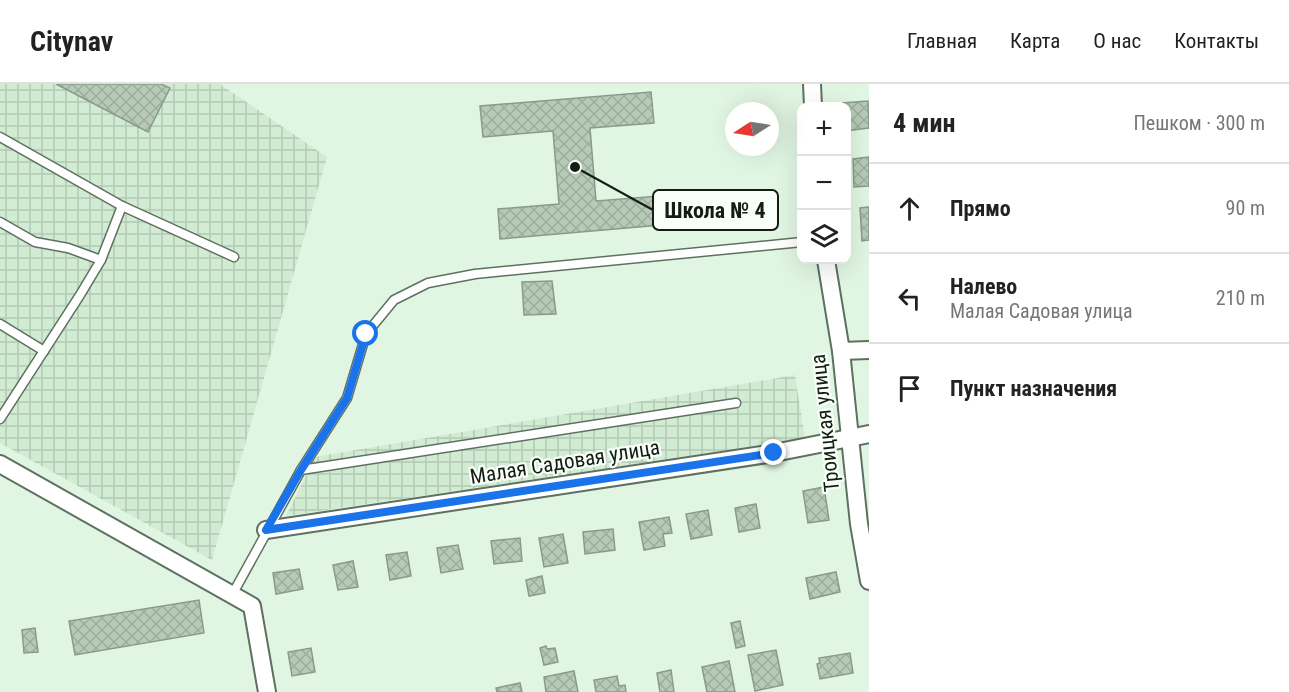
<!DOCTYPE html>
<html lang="ru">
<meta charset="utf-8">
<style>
body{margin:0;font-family:"Roboto Condensed",sans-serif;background:#f6f6f6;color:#222}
.controls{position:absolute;right:18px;top:18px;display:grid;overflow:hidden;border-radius:12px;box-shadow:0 6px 24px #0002}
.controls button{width:54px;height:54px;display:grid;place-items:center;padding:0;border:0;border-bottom:2px solid #e0e0e0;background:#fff;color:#222;font:30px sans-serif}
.compass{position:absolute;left:725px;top:18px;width:54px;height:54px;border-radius:50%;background:#fff;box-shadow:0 6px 24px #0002;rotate:258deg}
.stop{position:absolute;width:18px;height:18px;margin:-14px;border:4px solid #1a73e8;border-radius:50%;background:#fff}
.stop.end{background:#1a73e8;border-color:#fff;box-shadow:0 2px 6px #0008}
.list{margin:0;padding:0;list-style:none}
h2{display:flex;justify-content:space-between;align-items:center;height:78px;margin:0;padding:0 24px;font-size:26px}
h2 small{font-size:20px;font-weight:400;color:#767676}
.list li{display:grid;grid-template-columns:39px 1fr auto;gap:18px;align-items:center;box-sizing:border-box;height:90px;padding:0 24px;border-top:2px solid #e0e0e0}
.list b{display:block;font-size:22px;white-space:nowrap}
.list p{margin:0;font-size:20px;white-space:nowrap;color:#767676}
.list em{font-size:20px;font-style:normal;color:#767676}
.icon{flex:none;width:33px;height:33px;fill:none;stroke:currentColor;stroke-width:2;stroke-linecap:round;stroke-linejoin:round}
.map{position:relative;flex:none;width:869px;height:608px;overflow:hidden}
header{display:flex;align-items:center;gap:36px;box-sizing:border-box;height:84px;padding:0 30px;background:#fff;border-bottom:2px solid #e0e0e0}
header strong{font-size:28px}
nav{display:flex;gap:33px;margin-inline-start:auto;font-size:21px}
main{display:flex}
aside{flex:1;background:#fff}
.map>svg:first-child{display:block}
.industrial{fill:url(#industrial-grid)}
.building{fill:url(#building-cross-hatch);stroke:#889b89;stroke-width:1.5}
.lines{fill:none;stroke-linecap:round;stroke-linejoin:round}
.service-casing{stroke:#5e7160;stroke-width:11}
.minor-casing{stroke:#5e7160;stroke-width:20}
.service{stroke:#fff;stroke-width:8}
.minor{stroke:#fff;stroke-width:16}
.route{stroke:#1a73e8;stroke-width:8}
.labels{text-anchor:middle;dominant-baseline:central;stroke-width:4.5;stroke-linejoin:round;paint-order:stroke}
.street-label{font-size:21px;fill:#141c15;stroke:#f7fff7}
.leader{fill:none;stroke:#141c15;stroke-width:2}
.callout-dot{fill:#141c15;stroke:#f7fff7;stroke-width:2}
.callout{fill:#f7fff7;stroke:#141c15;stroke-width:2}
.callout-label{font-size:22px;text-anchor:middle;font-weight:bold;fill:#141c15}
</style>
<header>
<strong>Citynav</strong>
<nav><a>Главная</a><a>Карта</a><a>О нас</a><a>Контакты</a></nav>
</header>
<main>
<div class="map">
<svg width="869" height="608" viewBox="0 0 869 608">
<defs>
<pattern id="industrial-grid" width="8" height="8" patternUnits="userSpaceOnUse" patternTransform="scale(1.5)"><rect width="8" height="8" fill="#d1ecd3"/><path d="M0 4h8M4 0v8" fill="none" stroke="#b3cab4"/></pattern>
<pattern id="building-cross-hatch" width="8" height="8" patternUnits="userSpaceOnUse" patternTransform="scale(1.5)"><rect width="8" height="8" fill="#b6cab7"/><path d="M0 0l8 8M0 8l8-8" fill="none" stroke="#9cad9c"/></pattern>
</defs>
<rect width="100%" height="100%" fill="#e1f6e2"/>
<g class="industrial">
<path d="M0 0H220L327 73 212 476 0 359Z"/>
<path d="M795 291 805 355 286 432 315 373Z"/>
</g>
<g class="building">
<path d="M56 0H161L170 4 148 48Z"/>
<path d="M651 8 654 39 590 44 596 117 659 112 661 141 500 155 498 125 559 120 553 47 483 53 480 22Z"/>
<path d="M868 17 869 44 846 47V22H842V19Z"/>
<path d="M869 73V102L854 103 853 75Z"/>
<path d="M869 123V156L862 157 860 124Z"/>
<path d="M552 197 556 230 524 231 522 198Z"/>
<path d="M824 403 829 436 808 439 803 407Z"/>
<path d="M756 420 760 444 739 448 735 424Z"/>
<path d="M708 426 712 451 691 455 686 430Z"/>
<path d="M669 433 672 449 663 450 665 462 644 466 639 438Z"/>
<path d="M613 445 615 466 585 470 583 448Z"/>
<path d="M563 450 568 479 544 483 539 454Z"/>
<path d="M520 454 522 477 494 480 491 457Z"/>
<path d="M458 461 463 485 441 489 437 464Z"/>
<path d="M407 468 411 492 390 496 386 471Z"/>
<path d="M353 477 358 503 338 506 333 481Z"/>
<path d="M299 485 303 505 276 510 273 489Z"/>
<path d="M836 488 840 508 810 515 806 494Z"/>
<path d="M542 492 545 509 529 512 526 496Z"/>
<path d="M199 516 204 549 75 571 69 537Z"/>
<path d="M740 537 745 562 736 564 731 539Z"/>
<path d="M35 544 38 568 24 569 22 546Z"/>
<path d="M546 562 547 565 555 564 558 578 544 581 540 564Z"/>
<path d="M311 564 315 588 292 592 288 568Z"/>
<path d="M776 566 783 601 755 607 748 571Z"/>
<path d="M850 569 853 589 820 595 817 580 820 579 819 574Z"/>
<path d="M729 577 735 608H707L702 583Z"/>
<path d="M671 586 674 608H660L657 589Z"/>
<path d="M574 587 578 608H546L544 593Z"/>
<path d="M617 592 619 602 625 601 626 608H596L594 596Z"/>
<path d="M520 599 522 608H497L496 604Z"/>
</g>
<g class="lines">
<g class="service-casing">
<g id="service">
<path d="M0 53 122 122 234 173"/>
<path d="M0 138 35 158 68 164 101 176"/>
<path d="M0 240 44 267"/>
<path d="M0 335 80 211 101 176 122 122"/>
<path d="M301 386 736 319"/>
<path d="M232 511 301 386 347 314 366 250 394 216 428 199 475 190 802 158"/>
</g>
</g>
<g class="minor-casing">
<g id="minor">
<path d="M812 0 813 22"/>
<path d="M826 176 841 267 859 440 869 497"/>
<path d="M841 267 869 266"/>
<path d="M0 380 252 522 267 608"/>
<path d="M266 446 774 369 869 350"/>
</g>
</g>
<use href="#service" class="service"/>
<use href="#minor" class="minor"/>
</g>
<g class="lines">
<path class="route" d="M366 250 347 314 301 386 266 446 774 369"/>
</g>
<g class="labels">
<g class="street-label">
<text transform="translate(825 339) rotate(-96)">Троицкая улица</text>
<text transform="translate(565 378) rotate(-9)">Малая Садовая улица</text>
</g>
</g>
<path class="leader" d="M575 83L653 126"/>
<circle class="callout-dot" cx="575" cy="83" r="6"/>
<rect class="callout" x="653" y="106" width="125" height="40" rx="6"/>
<g class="callout-label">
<text x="715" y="134">Школа № 4</text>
</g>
</svg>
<div class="controls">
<button>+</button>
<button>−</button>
<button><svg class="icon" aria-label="layers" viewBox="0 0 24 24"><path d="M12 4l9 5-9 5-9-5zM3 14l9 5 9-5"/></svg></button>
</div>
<svg class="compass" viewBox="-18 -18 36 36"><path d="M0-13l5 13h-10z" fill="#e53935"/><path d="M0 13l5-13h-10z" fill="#767676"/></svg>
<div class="stop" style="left:366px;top:250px"></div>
<div class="stop end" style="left:774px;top:369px"></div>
</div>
<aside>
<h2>4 мин<small>Пешком · 300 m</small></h2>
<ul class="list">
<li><svg class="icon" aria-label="ahead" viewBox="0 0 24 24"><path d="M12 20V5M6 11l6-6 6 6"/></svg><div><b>Прямо</b></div><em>90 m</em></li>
<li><svg class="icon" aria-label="left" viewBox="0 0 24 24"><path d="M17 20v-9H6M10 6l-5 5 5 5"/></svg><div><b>Налево</b><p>Малая Садовая улица</p></div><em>210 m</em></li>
<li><svg class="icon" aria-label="arrive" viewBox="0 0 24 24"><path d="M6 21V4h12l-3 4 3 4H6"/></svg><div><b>Пункт назначения</b></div></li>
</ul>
</aside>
</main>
